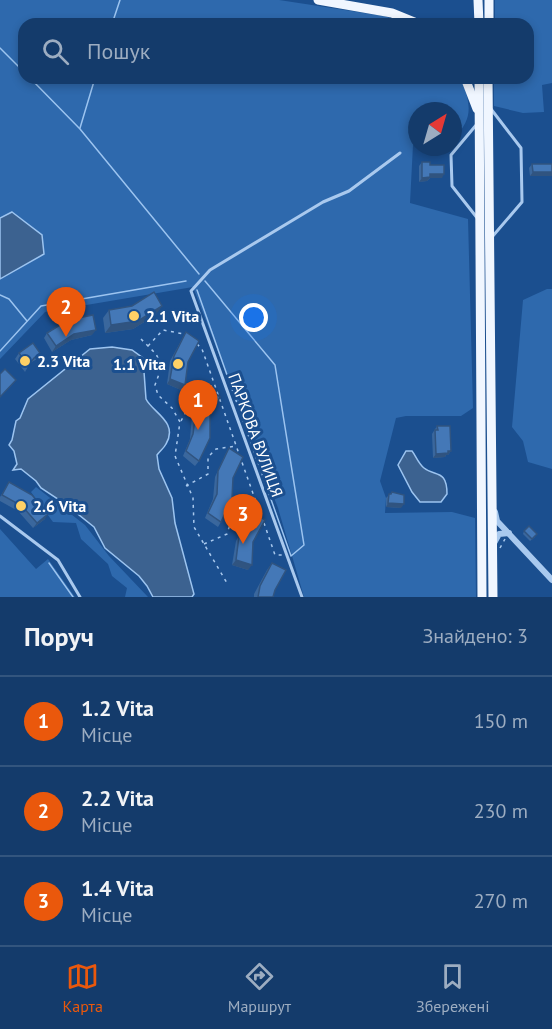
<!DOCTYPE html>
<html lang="uk">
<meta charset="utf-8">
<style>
body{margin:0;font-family:"PT Sans",sans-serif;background:#1d4271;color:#f1f3f6}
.compass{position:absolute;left:408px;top:102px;width:54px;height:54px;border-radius:50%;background:#143b6b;box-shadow:0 3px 9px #0003;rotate:37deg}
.you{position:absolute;left:254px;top:318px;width:21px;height:21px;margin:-15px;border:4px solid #fff;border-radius:50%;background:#1a73e8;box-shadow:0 0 0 9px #1a73e833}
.badge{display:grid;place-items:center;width:39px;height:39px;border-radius:50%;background:#ea580c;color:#fff;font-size:20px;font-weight:700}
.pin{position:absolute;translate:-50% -50px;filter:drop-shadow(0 2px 3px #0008)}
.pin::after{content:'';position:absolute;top:32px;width:21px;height:18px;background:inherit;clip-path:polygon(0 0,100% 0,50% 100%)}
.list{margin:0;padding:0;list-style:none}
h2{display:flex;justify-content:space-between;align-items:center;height:78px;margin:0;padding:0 24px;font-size:26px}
h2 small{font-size:20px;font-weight:400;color:#9dadc1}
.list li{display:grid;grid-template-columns:39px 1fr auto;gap:18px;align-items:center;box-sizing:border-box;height:90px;padding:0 24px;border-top:2px solid #33557e}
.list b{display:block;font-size:22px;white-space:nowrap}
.list p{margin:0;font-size:20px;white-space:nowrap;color:#9dadc1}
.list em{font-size:20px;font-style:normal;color:#9dadc1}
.icon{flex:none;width:33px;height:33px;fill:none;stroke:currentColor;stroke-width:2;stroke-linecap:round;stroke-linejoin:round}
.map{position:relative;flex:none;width:552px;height:597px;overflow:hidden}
.search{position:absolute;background:#143b6b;box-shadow:0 3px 9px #0003;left:18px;right:18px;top:18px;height:66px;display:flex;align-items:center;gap:15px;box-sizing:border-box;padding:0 21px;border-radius:18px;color:#9dadc1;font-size:22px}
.sheet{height:348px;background:#143b6b}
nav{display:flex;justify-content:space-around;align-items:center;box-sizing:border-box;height:84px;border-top:2px solid #33557e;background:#143b6b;font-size:16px;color:#9dadc1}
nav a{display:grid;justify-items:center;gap:3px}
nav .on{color:#ea580c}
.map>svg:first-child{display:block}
.green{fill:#2e69ad}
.water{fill:#3c6290;stroke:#9cc4f0;stroke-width:1.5}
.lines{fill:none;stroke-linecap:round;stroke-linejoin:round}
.stream{stroke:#9cc4f0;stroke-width:1.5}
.path{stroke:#a9c9ee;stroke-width:1.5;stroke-dasharray:3 4.5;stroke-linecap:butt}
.lane{stroke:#a9c9ee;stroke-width:3}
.street{stroke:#a9c9ee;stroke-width:6}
.primary{stroke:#f0f6ff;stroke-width:9}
.wall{fill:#3a679d}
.shaded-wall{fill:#305480}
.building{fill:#4478b7;stroke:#305480;stroke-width:1.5}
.poi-dot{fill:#ffd166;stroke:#1b4f8f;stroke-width:2}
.labels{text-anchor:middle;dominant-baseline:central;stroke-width:6;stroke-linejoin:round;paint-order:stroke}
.poi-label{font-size:16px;font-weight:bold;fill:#fff;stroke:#1b4f8f;text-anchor:start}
.street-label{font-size:16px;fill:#fff;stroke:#1b4f8f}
</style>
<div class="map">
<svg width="552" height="597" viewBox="0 0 552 597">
<rect width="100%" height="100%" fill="#1b4f8f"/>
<g class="green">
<path d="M0 0H279L384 16 410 24H24V78H461C470 103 475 118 453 139V111H417V145H413L410 203 468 219 473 408 461 416H406L396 418 380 481 386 498 385 513 452 512 475 518 476 597H304L278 508 193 287 45 312 0 359Z"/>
<path d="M495 0H552V83L542 85 544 112 523 113 494 106V78H528V24H495Z"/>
<path d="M547 289H552V469L528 462 523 441 512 427 523 300Z"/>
<path d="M36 487 85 525 109 556 148 597H125L127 588 112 576 108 564 81 539 76 523 53 522 31 492Z"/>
<path d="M0 529 36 569 48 559 75 597H0Z"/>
</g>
<g class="water">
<path d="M12 212 42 235 44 254 0 279V218Z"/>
<path d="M112 347 132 350 143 358 146 399C152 412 179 422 166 444 164 448 160 451 157 455L159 469 172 498 175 523 194 594 192 597H153L147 586 139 576 105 548 94 527 64 503 41 488 36 481 21 469 13 470 17 464 14 451 9 445 12 440 16 421 20 418 28 399 90 349Z"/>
<path d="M406 451H412C416 456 418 463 424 468 435 477 447 469 447 494L441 502H420L412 492 398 465Z"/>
</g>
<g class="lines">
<g class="stream">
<path d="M112 24 120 0"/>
<path d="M0 48 24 72"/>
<path d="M30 78 80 129 199 274"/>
<path d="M80 128 95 78"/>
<path d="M197 290 291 556 304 545 275 365 205 281"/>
<path d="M0 295 9 299 27 321"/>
<path d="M0 351 41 306 186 281"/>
<path d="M49 563 73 597"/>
</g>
<g class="path">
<path d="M141 339 156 354 162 366 155 385 158 395 172 408 180 422 175 456 193 498 194 527 227 583"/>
<path d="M197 344 202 349 262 519"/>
<path d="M148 346 163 330 184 334"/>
<path d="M181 421 189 406 188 399 195 386H214"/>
<path d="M186 486 208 474V457L216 449 236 446"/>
<path d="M264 523 275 555H282"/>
<path d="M204 544 227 534 232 518 257 506"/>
<path d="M500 548 505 539"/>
</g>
<g class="lane">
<path d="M491 109 521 148 522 202 492 237"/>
<path d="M477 124 451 155 452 186 478 219"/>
<path d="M0 516 58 560 80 597"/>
<path d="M302 597 191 291 210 270 323 202 349 191 400 153"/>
</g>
<g class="street">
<path d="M495 512 497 521 552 580"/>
<path d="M494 543 499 534 509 533"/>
</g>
<g class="primary">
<path d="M318 0 392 13 419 24"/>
<path d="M478 0 479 24"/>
<path d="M489 24V0"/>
<path d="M465 78 477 109"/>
<path d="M479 78 482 597"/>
<path d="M488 78 493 597"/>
</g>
</g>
<g class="wall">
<path d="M422 162 430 165 442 178H430L427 181 419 182V166Z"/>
<path d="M532 164H552V176H530L529 168Z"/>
<path d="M109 310 157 314 133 329 105 333 103 318Z"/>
<path d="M186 332 188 362 185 385 181 390 167 384 170 361Z"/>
<path d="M47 333 92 335 71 340 52 352 44 338Z"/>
<path d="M19 353 37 359 30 363 25 372 15 359Z"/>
<path d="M207 387 210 416 199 461 195 466 183 456 190 439 192 415 203 392Z"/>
<path d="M437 426 451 451 448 455H446L445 457 433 458 432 434Z"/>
<path d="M229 448 233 478 221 522 218 527 205 518 213 499 215 477 226 453Z"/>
<path d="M9 482 45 519 33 528 18 511 0 501V497Z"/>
<path d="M392 492 401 508 386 507V498Z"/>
<path d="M252 512 253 542 248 570 232 565 236 541Z"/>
<path d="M524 531 535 537 530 541 523 534Z"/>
<path d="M272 563 275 590 273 597H254V594L267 570Z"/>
</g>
<g class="shaded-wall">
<path d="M533 172H552V176H530Z"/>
<path d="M430 174H444L442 178H430L427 181 419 182 422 178Z"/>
<path d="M162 306 157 314 133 329 105 333 111 325Z"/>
<path d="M96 330 92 335 71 340 52 352 56 346 74 334Z"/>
<path d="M170 379 185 385 181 390 167 384Z"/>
<path d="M448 451H451L448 455H446L445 457 433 458 436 454Z"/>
<path d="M388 503 404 504 401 508 386 507Z"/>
<path d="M48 514 45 519 33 528 37 523Z"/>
<path d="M236 560 252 565 248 570 232 565Z"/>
</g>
<g class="building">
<path d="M422 162H430V165H444V174H430V177L422 178Z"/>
<path d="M532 164H552V172H533Z"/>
<path d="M154 292 162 306 138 321 111 325 109 310 132 306Z"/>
<path d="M93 315 96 330 74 334 56 346 47 333 68 320Z"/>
<path d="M186 332 199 341 188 362 185 385 170 379 174 356Z"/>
<path d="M33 343 40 353 34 358 28 366 19 353Z"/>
<path d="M5 369 16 380 0 397V374Z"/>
<path d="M207 387 220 397 210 416V438L199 461 186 451 193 434 196 410Z"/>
<path d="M437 426H450L451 451H448V453L436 454 435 430H438Z"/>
<path d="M229 448 243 457 233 478 232 498 221 522 208 513 217 494 218 471Z"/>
<path d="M9 482 32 495 48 514 37 523 22 506 2 495Z"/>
<path d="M392 492 404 495V504L388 503 389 494H391Z"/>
<path d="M252 512 265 520 253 542 252 565 236 560 239 536Z"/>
<path d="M529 526 537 534 532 539 524 531Z"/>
<path d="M272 563 286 570 275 590 273 597H258L260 586Z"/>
</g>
<g class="poi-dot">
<circle cx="134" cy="316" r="6"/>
<circle cx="25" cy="361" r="6"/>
<circle cx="178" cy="364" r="6"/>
<circle cx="21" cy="506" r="6"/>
</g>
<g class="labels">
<g class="poi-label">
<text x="146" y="316">2.1 Vita</text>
<text x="37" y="361">2.3 Vita</text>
<text x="166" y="364" text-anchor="end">1.1 Vita</text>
<text x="33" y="506">2.6 Vita</text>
</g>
<g class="street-label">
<text transform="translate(256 435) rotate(70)">ПАРКОВА ВУЛИЦЯ</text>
</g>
</g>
</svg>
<svg class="compass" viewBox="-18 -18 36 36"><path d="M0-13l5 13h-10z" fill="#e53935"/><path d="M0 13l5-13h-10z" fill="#9dadc1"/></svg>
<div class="you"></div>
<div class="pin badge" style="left:198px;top:430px">1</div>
<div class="pin badge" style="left:66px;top:337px">2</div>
<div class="pin badge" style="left:243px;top:544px">3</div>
<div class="search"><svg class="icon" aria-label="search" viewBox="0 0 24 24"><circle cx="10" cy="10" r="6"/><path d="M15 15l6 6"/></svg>Пошук</div>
</div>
<section class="sheet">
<h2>Поруч<small>Знайдено: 3</small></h2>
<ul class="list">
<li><span class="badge">1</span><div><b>1.2 Vita</b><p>Місце</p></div><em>150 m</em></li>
<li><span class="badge">2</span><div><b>2.2 Vita</b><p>Місце</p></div><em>230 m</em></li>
<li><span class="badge">3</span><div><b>1.4 Vita</b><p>Місце</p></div><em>270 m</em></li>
</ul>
</section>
<nav>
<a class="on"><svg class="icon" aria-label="map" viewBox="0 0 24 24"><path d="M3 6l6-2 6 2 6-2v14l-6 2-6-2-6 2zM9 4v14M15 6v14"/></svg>Карта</a>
<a><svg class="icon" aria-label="directions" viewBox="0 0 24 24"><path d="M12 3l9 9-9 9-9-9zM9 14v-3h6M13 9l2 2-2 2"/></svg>Маршрут</a>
<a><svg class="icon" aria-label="saved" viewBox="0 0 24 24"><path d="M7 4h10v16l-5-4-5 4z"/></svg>Збережені</a>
</nav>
